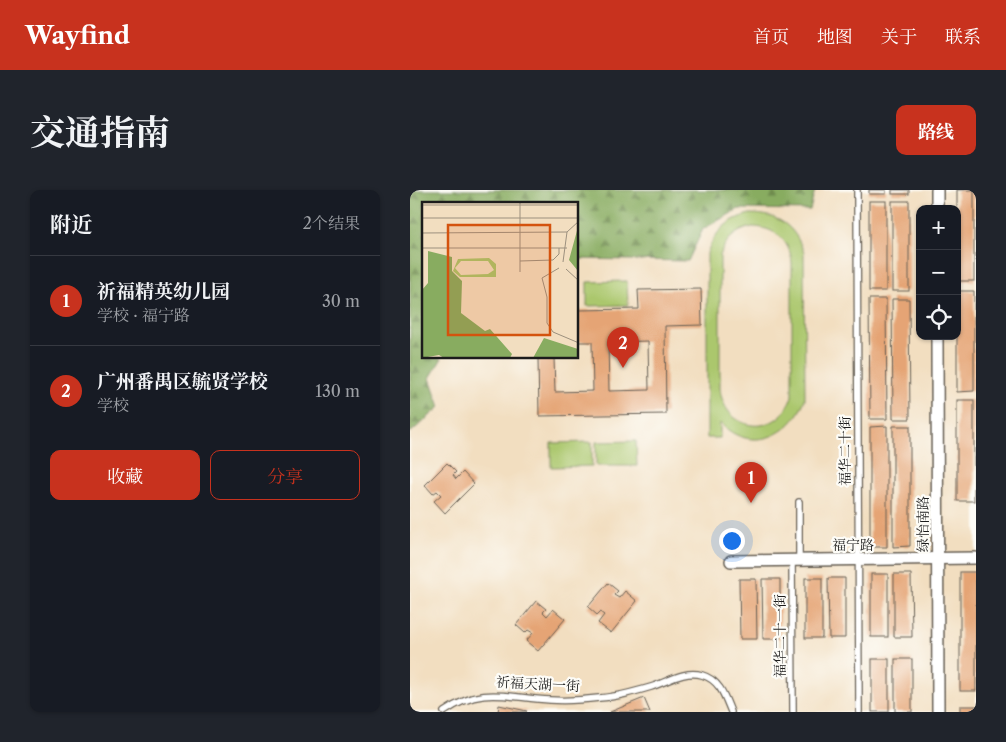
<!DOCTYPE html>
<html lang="zh">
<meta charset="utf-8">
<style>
body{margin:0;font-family:"Libre Caslon Text","Noto Serif SC",serif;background:#20242c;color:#f1f3f6}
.controls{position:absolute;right:15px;top:15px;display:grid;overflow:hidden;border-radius:10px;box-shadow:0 1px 4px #0004}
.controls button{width:45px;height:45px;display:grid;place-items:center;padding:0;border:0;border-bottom:1px solid #363941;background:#171b24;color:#f1f3f6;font:25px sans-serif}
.you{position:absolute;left:321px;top:350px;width:18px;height:18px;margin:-12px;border:4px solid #fff;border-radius:50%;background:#1a73e8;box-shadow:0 0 0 8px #1a73e833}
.badge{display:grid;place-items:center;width:32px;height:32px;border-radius:50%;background:#c8321e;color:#fff;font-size:16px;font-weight:700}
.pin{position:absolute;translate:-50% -41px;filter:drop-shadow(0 1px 2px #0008)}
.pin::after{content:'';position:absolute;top:26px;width:18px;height:15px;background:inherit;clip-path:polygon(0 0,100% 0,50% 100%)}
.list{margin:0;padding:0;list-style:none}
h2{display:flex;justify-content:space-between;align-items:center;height:65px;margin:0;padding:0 20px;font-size:21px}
h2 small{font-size:16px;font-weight:400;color:#9ea1a6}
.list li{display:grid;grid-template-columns:32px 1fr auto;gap:15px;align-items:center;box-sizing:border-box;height:90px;padding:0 20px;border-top:1px solid #363941}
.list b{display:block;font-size:19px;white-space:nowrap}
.list p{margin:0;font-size:16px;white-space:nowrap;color:#9ea1a6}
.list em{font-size:16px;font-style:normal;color:#9ea1a6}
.actions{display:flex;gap:10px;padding:15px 20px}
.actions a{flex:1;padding:11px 0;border:1px solid #c8321e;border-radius:10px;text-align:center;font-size:18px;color:#c8321e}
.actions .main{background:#c8321e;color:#fff}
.icon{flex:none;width:28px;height:28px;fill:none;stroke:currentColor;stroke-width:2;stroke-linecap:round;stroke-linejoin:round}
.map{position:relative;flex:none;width:566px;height:522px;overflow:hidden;border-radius:10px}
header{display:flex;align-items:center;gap:30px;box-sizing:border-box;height:70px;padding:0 25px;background:#c8321e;color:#fff}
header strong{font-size:24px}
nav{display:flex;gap:28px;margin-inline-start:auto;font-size:18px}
.intro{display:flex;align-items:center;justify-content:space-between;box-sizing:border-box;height:120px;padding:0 30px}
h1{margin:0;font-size:35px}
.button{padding:12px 22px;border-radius:10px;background:#c8321e;color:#fff;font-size:18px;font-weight:700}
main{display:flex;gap:30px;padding:0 30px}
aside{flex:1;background:#171b24;border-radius:10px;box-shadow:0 1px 4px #0004}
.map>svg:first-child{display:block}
.forest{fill:url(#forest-firs);stroke:#52643e}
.green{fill:#abc76d;stroke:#647244;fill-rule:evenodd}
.building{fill:#e5a474;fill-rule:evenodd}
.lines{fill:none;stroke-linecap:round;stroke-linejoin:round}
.lane-casing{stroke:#676055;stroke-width:8}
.street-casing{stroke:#676055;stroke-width:14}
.lane{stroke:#fff;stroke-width:5.5}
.street{stroke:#fff;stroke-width:11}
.labels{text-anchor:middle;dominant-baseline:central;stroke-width:4.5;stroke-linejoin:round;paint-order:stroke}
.street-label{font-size:14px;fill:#1c1c1c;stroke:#fdfcf7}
.inset-road{fill:none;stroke:#9c907e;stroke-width:1}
.view{fill:#d4530e;fill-opacity:0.15;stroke:#d4530e;stroke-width:2.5}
.inset-edge{fill:none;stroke:#1c1c1c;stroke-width:2.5}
</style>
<header>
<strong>Wayfind</strong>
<nav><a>首页</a><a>地图</a><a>关于</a><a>联系</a></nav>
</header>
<div class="intro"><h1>交通指南</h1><a class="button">路线</a></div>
<main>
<aside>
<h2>附近<small>2个结果</small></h2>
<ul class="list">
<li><span class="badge">1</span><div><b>祈福精英幼儿园</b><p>学校 · 福宁路</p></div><em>30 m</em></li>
<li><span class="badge">2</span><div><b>广州番禺区毓贤学校</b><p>学校</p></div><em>130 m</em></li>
</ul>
<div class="actions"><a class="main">收藏</a><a>分享</a></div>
</aside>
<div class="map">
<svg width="566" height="522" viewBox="0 0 566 522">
<defs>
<pattern id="forest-firs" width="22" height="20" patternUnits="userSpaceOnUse" patternTransform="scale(1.25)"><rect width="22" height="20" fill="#88ac60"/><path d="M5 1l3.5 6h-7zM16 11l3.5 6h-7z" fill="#6e8b4e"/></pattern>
</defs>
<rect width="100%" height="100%" fill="#fdfcf7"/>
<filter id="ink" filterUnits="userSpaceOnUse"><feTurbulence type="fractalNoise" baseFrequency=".02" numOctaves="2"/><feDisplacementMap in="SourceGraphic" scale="10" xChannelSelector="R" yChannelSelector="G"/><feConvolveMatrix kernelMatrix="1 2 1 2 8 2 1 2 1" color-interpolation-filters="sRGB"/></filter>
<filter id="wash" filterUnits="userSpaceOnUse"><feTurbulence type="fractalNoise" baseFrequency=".0096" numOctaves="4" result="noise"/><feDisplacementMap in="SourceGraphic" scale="20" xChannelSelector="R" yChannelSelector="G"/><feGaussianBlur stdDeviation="1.12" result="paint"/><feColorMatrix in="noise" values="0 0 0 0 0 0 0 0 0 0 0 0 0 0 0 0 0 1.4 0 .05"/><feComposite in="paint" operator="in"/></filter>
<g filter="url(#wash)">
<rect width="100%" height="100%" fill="#f2dec0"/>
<path class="forest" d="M0 0H405L400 20 329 19 293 39 278 71 168 69V14H14V168H32L20 188 30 217 0 243Z"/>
<g class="green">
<path d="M340 24C369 24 385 36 394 63L395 209C382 247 340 264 310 233V248H297V63C305 41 318 29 340 24ZM342 37C364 37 380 50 382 73V206C369 249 315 243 310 199V66C315 50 325 41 342 37Z"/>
<path d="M217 91 218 115 177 116V92Z"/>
<path d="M226 251 227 276H186V252Z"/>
<path d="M182 252V276L141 277V253Z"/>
</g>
<g id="blocks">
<g class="building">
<rect x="459" y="0" width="17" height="4"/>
<rect x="482" y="0" width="17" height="4"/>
<rect x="547" y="0" width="17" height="91"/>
<rect x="459" y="11" width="17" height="90"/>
<rect x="482" y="11" width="17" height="90"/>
<path d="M291 99 292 135 255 136 256 224 129 226 128 168H144L145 202 183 201 182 152H168V120L229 119 228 100ZM238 151 239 200 199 201 198 152Z"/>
<path d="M547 101H564V201L547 202Z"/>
<path d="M459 109H476L477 229H460Z"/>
<path d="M482 109H499L500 229H483Z"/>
<rect x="547" y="210" width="17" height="101"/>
<path d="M477 236V357H460V237Z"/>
<path d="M483 236H500V356L483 357Z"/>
<path d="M37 273 46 282 43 285 46 289 53 282 64 294 35 323 24 311 31 305 27 301 23 304 15 295Z"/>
<rect x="550" y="382" width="16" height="119"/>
<rect x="461" y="384" width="17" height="63"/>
<path d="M484 384H501L502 447H484Z"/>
<rect x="395" y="388" width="17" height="60"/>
<path d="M418 388H435V448H419Z"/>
<path d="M329 389H346L347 449H330Z"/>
<path d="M352 389H370V449H353Z"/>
<path d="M198 393 208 401 204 405 209 408 215 401 227 411 201 443 188 433 194 425 190 422 187 425 178 417Z"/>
<path d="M126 411 136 419 133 422 137 426 143 419 155 429 128 461 116 451 123 443 118 440 115 443 106 435Z"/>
<rect x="462" y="469" width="17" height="53"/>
<rect x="485" y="469" width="17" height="53"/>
<path d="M234 508 240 522H200Z"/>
<path d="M89 515 117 521 116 522H88Z"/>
<rect x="550" y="516" width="16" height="6"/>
</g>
</g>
</g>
<g filter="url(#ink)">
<use href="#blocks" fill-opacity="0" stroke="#676055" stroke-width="1"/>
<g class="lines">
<g class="lane-casing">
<g id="lane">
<path d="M447 0 449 522"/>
<path d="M389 312V370"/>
<path d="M382 370 383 522"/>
<path d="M34 522C72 495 98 508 140 510 156 511 173 510 189 508 207 507 224 502 241 497 257 492 274 480 292 485 310 490 315 507 321 522"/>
</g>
</g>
<g class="street-casing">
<g id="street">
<path d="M527 0V19"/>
<path d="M527 146 528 522"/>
<path d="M321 371 566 368"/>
</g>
</g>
<use href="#lane" class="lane"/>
<use href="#street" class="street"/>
</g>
</g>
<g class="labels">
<g class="street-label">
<text transform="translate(435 261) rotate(-90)">福华二十街</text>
<text transform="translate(513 334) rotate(-90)">绿怡南路</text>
<text x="443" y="355">福宁路</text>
<text transform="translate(370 446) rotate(-90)">福华二十一街</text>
<text transform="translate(128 494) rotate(3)">祈福天湖一街</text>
</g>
</g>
<g transform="translate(12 12)">
<rect width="156" height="156" fill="#f2dec0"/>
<path d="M156 25V69L147 58ZM6 49 30 55V69L40 79 39 111 63 129 68 127 90 152 88 156H22L17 153 0 156V88L6 81ZM122 136 156 147V156H111Z" fill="#88ac60"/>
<path d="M67 56 74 62V75H38L31 69 36 57ZM39 59H66L72 68 66 72 39 73 33 66Z" fill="#abc76d" fill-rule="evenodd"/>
<path class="inset-road" d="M98 0V70M0 3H157M0 16H157M0 31 145 30M0 46H145M98 59 131 58 137 52V46M141 60 145 30 157 19M137 66 120 76 125 95V121L131 130 157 141M144 67 157 79M0 81V0"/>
<path class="view" d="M26 23H128V133H26Z"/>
<rect width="156" height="156" class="inset-edge"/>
</g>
</svg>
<div class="controls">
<button>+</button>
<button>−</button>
<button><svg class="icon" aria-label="locate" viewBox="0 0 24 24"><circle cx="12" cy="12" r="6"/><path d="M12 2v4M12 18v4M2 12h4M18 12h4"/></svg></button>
</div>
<div class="you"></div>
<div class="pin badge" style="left:341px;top:313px">1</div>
<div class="pin badge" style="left:213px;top:178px">2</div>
</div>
</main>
